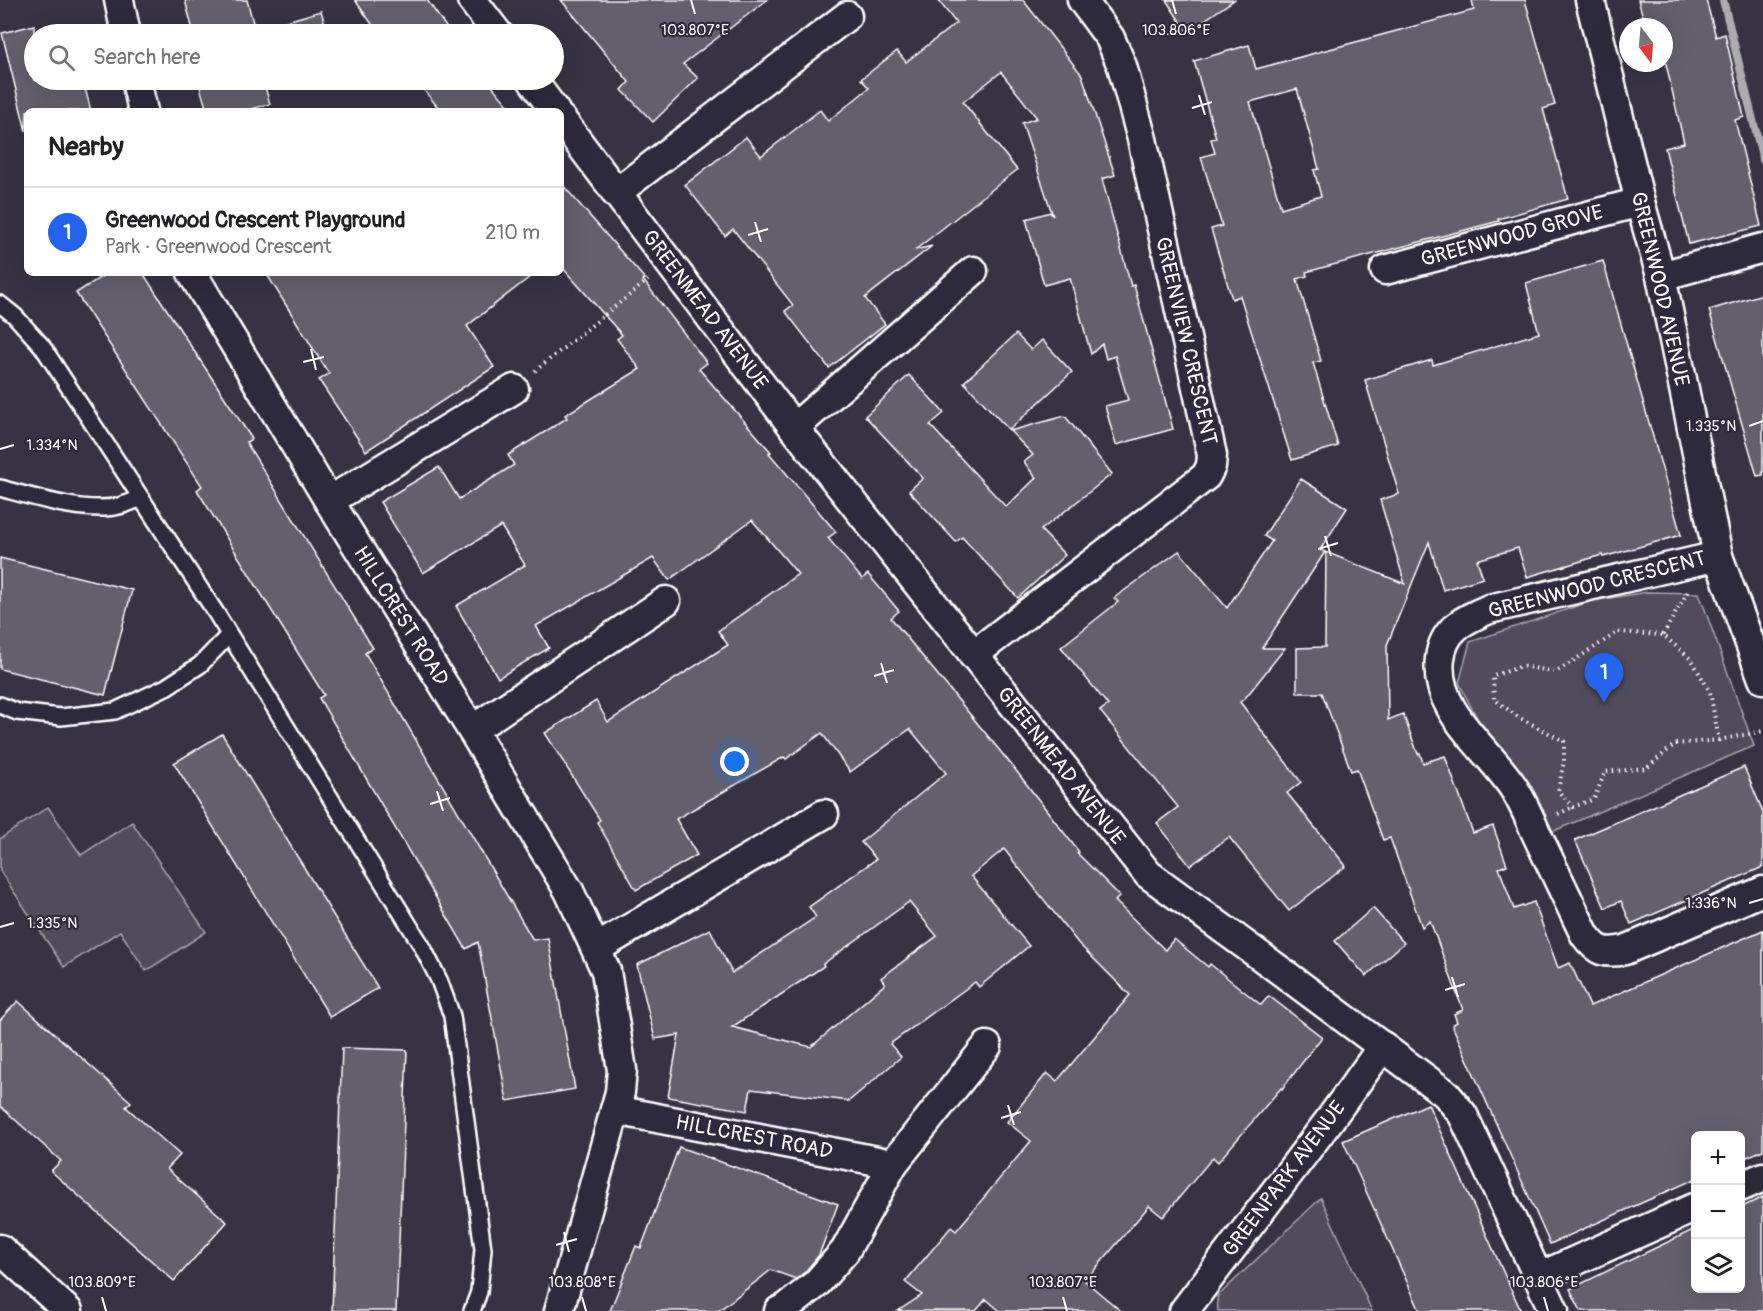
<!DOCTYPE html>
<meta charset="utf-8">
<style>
body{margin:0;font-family:Pangolin,sans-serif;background:#f2f2f2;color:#202124}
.controls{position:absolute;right:18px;bottom:18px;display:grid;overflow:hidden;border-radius:9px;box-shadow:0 6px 24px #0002}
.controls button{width:54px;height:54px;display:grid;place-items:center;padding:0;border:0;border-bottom:2px solid #e0e0e0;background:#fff;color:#202124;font:30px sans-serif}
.compass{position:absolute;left:1619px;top:18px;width:54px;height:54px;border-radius:50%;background:#fff;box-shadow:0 6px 24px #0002;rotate:164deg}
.you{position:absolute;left:735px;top:762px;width:21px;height:21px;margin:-15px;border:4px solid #fff;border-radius:50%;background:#1a73e8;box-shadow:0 0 0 9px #1a73e833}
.badge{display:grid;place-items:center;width:39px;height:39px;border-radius:50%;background:#2563eb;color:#fff;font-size:20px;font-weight:700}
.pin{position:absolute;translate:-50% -50px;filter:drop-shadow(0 2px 3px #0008)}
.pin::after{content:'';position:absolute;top:32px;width:21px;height:18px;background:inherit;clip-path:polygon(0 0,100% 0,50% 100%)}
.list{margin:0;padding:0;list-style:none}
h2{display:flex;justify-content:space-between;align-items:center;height:78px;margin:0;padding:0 24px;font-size:26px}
h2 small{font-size:20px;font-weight:400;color:#757577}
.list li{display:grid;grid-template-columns:39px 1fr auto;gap:18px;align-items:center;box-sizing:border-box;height:90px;padding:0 24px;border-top:2px solid #e0e0e0}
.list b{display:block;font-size:22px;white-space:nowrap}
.list p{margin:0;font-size:20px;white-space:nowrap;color:#757577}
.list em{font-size:20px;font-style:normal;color:#757577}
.icon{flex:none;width:33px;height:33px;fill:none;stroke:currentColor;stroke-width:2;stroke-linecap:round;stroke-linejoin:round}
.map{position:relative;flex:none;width:1763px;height:1311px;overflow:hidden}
.search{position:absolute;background:#fff;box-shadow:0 6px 24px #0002;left:24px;top:24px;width:540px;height:66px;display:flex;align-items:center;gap:15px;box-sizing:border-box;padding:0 21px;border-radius:33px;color:#757577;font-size:22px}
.panel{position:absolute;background:#fff;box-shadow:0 6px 24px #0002;left:24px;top:108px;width:540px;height:168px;border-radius:9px}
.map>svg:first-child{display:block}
.green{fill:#514c5c;stroke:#a8a6ae;stroke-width:1.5}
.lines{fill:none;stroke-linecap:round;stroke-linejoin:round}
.stream{stroke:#adabb2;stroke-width:8}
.building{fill:#635f6d;stroke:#fff;stroke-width:1.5;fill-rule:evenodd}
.lane-casing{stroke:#fff;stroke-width:20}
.street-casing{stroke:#fff;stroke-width:33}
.path{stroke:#fff;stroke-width:4;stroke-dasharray:1.5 4.5;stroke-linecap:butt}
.lane{stroke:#2f2a3d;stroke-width:15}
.street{stroke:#2f2a3d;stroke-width:28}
.ticks{fill:none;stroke:#fff;stroke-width:2}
.labels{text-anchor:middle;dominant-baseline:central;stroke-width:4.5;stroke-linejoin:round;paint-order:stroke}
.street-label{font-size:21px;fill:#fff;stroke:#2f2a3d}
.ticks-label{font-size:15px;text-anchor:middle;fill:#fff;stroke:#2f2a3d;stroke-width:4.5;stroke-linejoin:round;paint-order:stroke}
</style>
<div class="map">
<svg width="1763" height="1311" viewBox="0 0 1763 1311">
<rect width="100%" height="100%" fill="#373345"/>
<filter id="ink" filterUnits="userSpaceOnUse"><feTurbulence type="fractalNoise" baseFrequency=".0167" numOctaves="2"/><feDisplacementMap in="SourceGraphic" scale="12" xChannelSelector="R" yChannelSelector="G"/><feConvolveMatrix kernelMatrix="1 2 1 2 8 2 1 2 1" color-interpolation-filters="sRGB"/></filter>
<g filter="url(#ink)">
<g class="green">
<path d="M1648 592 1699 593 1754 746 1549 833 1506 754 1479 722 1459 683 1470 642 1592 601Z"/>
<path d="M48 807 81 855 132 822 206 932 146 971 120 931 64 967 0 871V839Z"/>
<path d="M1321 1198 1372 1311H1218L1217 1297Z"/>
</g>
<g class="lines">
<path class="stream" d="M1723 0 1763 160"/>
</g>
<g class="building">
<path d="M185 0H247L256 34H194Z"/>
<path d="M355 0H427L451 34H379Z"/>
<path d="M561 0H767L683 64 698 78 653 122 622 90 629 82Z"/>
<path d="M938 0H1023L1082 75 1115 175 1102 179 1131 286 1134 285 1173 429 1116 445 1105 406 1128 400 1115 356 1106 359 1102 344 1091 354 1070 278 1044 285 1026 219 1050 212 1053 216 1022 123 1037 118 1001 72 963 102 1017 170 915 250 932 246 865 298 885 324 829 368 785 311 793 305 733 229 725 236 685 185 746 137 761 156 820 110 828 121 869 88 861 79 897 51 906 62 956 23Z"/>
<path d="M1166 0H1234L1187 32Z"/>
<path d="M1472 0H1525L1555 105 1543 109 1568 199 1498 219 1499 221 1306 272 1307 276 1297 279 1321 361 1313 363 1338 446 1292 460 1240 296 1232 299 1211 229 1222 226 1201 157 1215 153 1211 139 1216 138 1194 61 1249 45 1256 69 1474 10ZM1297 89 1319 169 1314 170 1321 196 1281 208 1250 102Z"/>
<path d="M1638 0H1706L1716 37 1725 34 1744 117 1735 120 1761 226 1689 244 1665 148 1684 143 1664 55V27H1646Z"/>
<path d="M321 11 328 34H261L260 29Z"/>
<path d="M34 25V80H83L91 111H27L26 131 2 33Z"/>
<path d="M198 80H263L270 104 243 111H207Z"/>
<path d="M436 80H487L513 111H441L424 90Z"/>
<path d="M561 183 645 279 643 280 707 363 699 369 771 452 769 453 836 532 828 538 862 579 868 574 899 611 891 618 1014 768 1079 852 1077 853 1120 896 1115 901 1165 950 1174 939 1208 967 1210 964 1261 1005 1269 996 1322 1037 1282 1089 1281 1088 1218 1162 1213 1157 1163 1217 1149 1206 1085 1281 1121 1311H1000L986 1299 976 1311H898L922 1295 905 1282 951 1227 956 1231 1031 1141 1007 1122 1047 1073 1057 1081 1130 995 1078 943 1004 849 971 876 1029 946 979 987 975 982 890 1044 901 1057 849 1101 751 1089 747 1111 668 1097 679 1035 655 1039 637 965 710 929 732 973 816 917 809 907 876 859 861 842 946 773 910 729 850 772 822 733 786 759 784 757 676 819 697 855 636 890 597 822 600 820 545 733 596 701 608 722 728 645 718 631 798 574 752 520 669 580 653 558 536 626 549 648 498 678 456 606 525 565 501 526 423 573 380 502 439 467 459 499 514 465 508 455 567 418 565 415 640 369 617 339 622 335 561 266ZM909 902 937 936 881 978 885 984 811 1047 732 1027 824 966 823 964Z"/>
<path d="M1603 261 1681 535 1603 557 1602 555 1527 577 1518 548 1477 560 1483 578 1443 590 1429 542 1387 645 1388 720 1403 714 1418 754 1420 753 1423 763 1445 756 1473 833 1493 826 1507 865 1499 868 1514 909 1534 902 1558 968 1570 963 1590 1006 1763 930V1150L1740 1160V1136H1695V1179L1550 1244 1452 1025 1457 1022 1454 1014 1463 1010 1430 921 1422 927 1390 838 1383 840 1357 769 1351 771 1322 693H1297V648L1325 647 1326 552 1405 584 1380 500 1399 494 1365 380 1432 360 1433 365 1539 333 1526 283Z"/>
<path d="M107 273H143L152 287 252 439 246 442 373 648 365 653 533 940 548 938 575 1089 507 1101 478 942 466 949 319 698 324 695 197 490 202 486 76 293Z"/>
<path d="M266 273H535L467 326 494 367 366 451 319 380 329 374Z"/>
<path d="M1763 294V475L1757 476 1709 310Z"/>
<path d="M1016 334 1031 350 1042 340 1072 372 1009 430 964 382Z"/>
<path d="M909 375 944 413 930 425 1006 507 1036 478 1024 462 1033 455 1010 431 1065 416 1112 474 1041 530 1065 555 1018 598 962 537 956 542 909 491 923 478 865 416Z"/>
<path d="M1301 479 1347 508 1320 550 1325 552 1262 648H1285L1246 697 1240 702 1301 782 1287 793 1346 866 1289 911 1229 837 1190 866 1157 823 1178 807 1100 711 1108 705 1061 647 1118 602 1114 598 1179 551 1227 608 1272 541 1264 536Z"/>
<path d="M0 558 132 590 105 695 0 669Z"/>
<path d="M222 734 378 988 330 1017 174 763Z"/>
<path d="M1744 767 1763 812V867L1631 924 1621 901 1605 908 1575 840Z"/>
<path d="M1373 908 1404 943 1366 976 1335 941Z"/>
<path d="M18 1001 131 1102 126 1107 180 1155 167 1169 227 1222 174 1281 51 1171 61 1161 0 1106V1020Z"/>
<path d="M342 1048 407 1050 396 1311H332Z"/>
<path d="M1428 1104 1510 1287 1521 1311H1420L1386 1235 1343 1141Z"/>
<path d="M679 1147 838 1204 819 1255 805 1272 796 1279 771 1270 718 1311H610L636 1246 641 1248Z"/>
<path d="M1763 1197V1311H1581L1570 1289 1695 1229V1288H1740V1208Z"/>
</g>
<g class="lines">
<g class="lane-casing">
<g id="lane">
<path d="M0 304 15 316 42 346 216 613 422 946 439 980 452 1016 483 1249 479 1292 472 1311"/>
<path d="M0 488C33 497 86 514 119 506 127 504 134 501 141 498"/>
<path d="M0 705 17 712 61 717 115 711 166 687 200 665 229 635"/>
</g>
</g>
<g class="street-casing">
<g id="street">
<path d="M119 0 126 34"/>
<path d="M472 0 498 34"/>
<path d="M1590 0 1640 202 1661 276 1718 556 1763 679"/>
<path d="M136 80 143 111"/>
<path d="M532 80 555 111"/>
<path d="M561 119 794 428 1148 874 1274 966 1446 1094 1463 1115 1554 1311"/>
<path d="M616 193 847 16"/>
<path d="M1385 270 1640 202"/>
<path d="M192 273 329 501 472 730 569 891 606 971 622 1070 620 1092 559 1311"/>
<path d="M1661 276 1763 248"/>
<path d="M794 428 973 271"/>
<path d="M329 501 514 389"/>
<path d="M1718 556 1489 609C1464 620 1444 628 1440 658 1433 713 1489 748 1515 790 1524 804 1530 820 1537 835 1553 868 1569 901 1585 935 1597 952 1605 954 1625 950L1763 891"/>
<path d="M973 655 1206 476 1211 466 1212 455 1142 139 1122 66 1110 38 1082 0"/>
<path d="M472 730 666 601"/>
<path d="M597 948 824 814"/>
<path d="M615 1110 893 1164"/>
<path d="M1740 1187 1763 1177"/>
<path d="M0 1249 68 1311"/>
<path d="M1539 1277 1696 1207"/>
<path d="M779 1311 786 1308 816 1284 845 1251 893 1164 987 1046"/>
<path d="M1184 1311 1328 1122 1383 1046"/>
</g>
</g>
<g class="path">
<path d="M535 371 648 280"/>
<path d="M1663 635 1688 591"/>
<path d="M1719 740 1675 744 1647 768 1605 772 1594 799 1573 807 1558 791 1564 761V741L1518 717 1494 699 1493 676 1522 666 1556 672 1618 632 1663 635 1692 660 1710 692 1719 740 1763 731"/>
<path d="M1558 814 1573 807"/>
</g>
<use href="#lane" class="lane"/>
<use href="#street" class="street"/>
</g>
</g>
<path class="ticks" d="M691 0 695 14M1172 0 1176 14M1199 95 1205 115M1192 108 1212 102M755 222 761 242M748 235 768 229M311 349 316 370M303 362 324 357M1749 426 1763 421M0 449 14 445M1325 536 1331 556M1318 549 1338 543M881 663 887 683M874 676 894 670M437 791 443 811M430 804 450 798M1749 903 1763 899M0 927 14 923M1452 977 1458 997M1445 990 1465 984M1008 1105 1014 1125M1001 1118 1021 1112M564 1232 569 1252M556 1245 577 1239M102 1297 106 1311M582 1297 586 1311M1063 1297 1067 1311M1544 1297 1548 1311"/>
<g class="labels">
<g class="street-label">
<text transform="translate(1512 236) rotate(-15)">GREENWOOD GROVE</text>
<text transform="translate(1660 289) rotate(77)">GREENWOOD AVENUE</text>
<text transform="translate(705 310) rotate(53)">GREENMEAD AVENUE</text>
<text transform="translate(1186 341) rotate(77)">GREENVIEW CRESCENT</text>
<text transform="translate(1597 585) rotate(-14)">GREENWOOD CRESCENT</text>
<text transform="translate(401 616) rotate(58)">HILLCREST ROAD</text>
<text transform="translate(1061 766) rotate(52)">GREENMEAD AVENUE</text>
<text transform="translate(754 1137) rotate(11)">HILLCREST ROAD</text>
<text transform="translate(1284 1179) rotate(-53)">GREENPARK AVENUE</text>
</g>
</g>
<g class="ticks-label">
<text x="695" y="35">103.807°E</text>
<text x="1176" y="35">103.806°E</text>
<text x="1711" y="431">1.335°N</text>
<text x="52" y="450">1.334°N</text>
<text x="1711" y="908">1.336°N</text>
<text x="52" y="928">1.335°N</text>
<text x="102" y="1287">103.809°E</text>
<text x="582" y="1287">103.808°E</text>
<text x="1063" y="1287">103.807°E</text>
<text x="1544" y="1287">103.806°E</text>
</g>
</svg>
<div class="controls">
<button>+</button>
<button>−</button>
<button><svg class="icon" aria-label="layers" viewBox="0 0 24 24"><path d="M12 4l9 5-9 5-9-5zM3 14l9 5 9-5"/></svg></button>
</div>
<svg class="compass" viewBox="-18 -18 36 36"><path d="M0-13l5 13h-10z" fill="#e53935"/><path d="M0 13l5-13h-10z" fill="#757577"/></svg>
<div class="you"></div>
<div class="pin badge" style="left:1604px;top:703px">1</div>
<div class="search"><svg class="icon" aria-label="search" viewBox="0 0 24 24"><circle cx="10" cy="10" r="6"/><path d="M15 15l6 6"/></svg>Search here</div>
<section class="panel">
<h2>Nearby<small></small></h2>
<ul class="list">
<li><span class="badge">1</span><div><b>Greenwood Crescent Playground</b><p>Park · Greenwood Crescent</p></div><em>210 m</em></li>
</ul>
</section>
</div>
